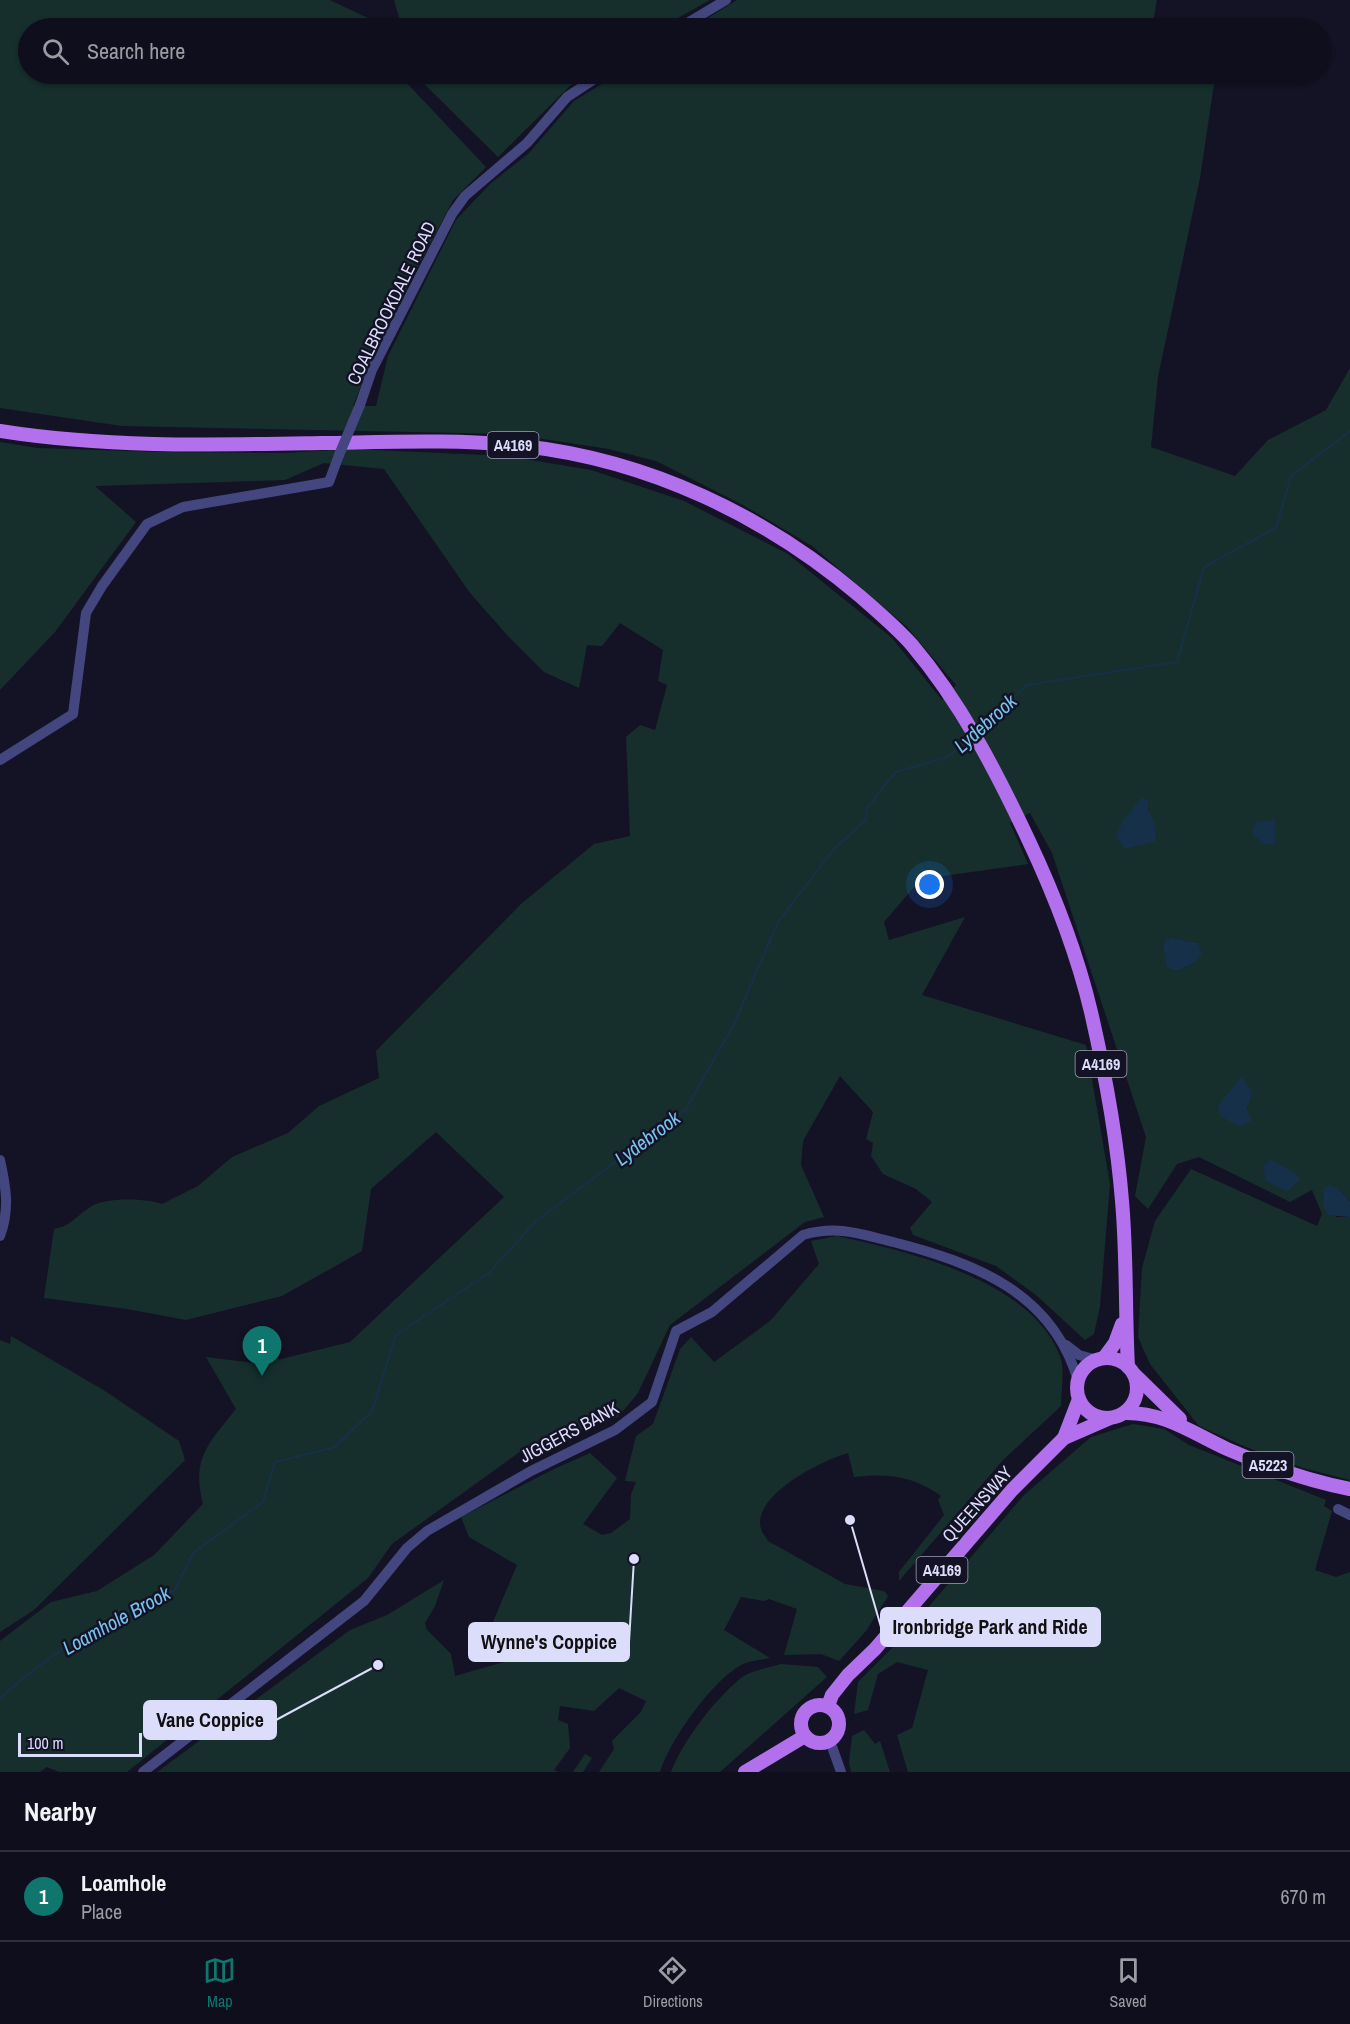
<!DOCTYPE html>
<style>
body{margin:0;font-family:"Archivo Narrow",sans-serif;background:#181725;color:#f1f3f6}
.scale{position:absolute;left:18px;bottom:15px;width:124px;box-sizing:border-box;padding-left:6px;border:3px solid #dcdcfb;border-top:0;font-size:16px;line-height:21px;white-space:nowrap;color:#dcdcfb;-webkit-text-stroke:4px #141326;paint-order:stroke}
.you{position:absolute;left:930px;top:885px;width:21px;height:21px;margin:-15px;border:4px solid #fff;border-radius:50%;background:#1a73e8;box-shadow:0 0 0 9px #1a73e833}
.badge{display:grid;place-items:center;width:39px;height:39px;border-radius:50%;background:#0f766e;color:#fff;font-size:20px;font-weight:700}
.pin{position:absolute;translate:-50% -50px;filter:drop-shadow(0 2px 3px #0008)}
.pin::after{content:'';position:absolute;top:32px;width:21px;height:18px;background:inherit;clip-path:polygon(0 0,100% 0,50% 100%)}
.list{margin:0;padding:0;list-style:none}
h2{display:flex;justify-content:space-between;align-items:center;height:78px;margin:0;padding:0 24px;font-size:26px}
h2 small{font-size:20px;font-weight:400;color:#9b9ca3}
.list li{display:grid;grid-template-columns:39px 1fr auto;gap:18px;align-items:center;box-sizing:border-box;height:90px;padding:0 24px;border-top:2px solid #2f2e3b}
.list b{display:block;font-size:22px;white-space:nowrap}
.list p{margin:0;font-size:20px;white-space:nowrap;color:#9b9ca3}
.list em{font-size:20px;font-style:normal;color:#9b9ca3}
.icon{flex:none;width:33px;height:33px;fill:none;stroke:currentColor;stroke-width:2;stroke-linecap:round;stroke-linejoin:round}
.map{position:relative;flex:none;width:1350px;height:1772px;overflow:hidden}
.search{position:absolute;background:#0f0e1c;box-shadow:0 2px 4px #0004;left:18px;right:18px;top:18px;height:66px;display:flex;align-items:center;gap:15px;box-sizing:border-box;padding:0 21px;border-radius:33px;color:#9b9ca3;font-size:22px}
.sheet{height:168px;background:#0f0e1c}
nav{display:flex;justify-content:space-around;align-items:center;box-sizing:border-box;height:84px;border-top:2px solid #2f2e3b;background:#0f0e1c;font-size:16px;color:#9b9ca3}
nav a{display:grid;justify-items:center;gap:3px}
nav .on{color:#0f766e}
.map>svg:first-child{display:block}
.green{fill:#162f2c;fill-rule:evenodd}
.water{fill:#17304a}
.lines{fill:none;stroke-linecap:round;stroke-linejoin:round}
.stream{stroke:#17304a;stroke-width:2}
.minor{stroke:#44477f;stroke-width:10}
.major{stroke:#b270ed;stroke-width:14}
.minor-bridge{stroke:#44477f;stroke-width:10}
.labels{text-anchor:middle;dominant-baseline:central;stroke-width:5;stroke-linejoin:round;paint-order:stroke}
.shield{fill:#141326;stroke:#a0a0bb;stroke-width:1.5}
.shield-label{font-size:16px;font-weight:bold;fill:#dcdcfb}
.street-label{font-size:18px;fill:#dcdcfb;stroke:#141326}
.water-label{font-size:20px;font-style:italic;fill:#77c2ee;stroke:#141326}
.leader{fill:none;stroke:#dcdcfb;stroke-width:2}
.callout-dot{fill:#dcdcfb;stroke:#141326;stroke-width:2}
.callout{fill:#dcdcfb;stroke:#dcdcfb;stroke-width:2}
.callout-label{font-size:20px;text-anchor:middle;font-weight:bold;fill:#111}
</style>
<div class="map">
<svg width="1350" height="1772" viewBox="0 0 1350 1772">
<rect width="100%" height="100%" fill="#141326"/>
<g class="green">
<path d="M0 0H330L374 21 378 28H28V74H402L403 79 486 167 453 200 377 346 353 406H376L388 356 456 220 490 184 529 153 574 101 618 74H1185L1214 84 1200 178 1158 377 1151 447 1235 476 1268 440 1326 410 1350 368V1201L1339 1189 1324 1188 1336 1217H1350V1480L1303 1468 1246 1447 1199 1426 1150 1364 1138 1337 1142 1268 1155 1221 1191 1169 1317 1226 1322 1214 1312 1190 1290 1202 1199 1157 1177 1164 1148 1209 1135 1196 1146 1137 1052 853 1030 813 1010 823 1028 864 921 879 884 922 889 940 965 917 922 995 1086 1045 1110 1184 1100 1306 1094 1334 1085 1340 1036 1295 996 1266 913 1235 910 1228 932 1202 916 1189 883 1174 871 1156 873 1143 866 1139 873 1112 840 1076 803 1141 801 1165 824 1217 805 1222 670 1325 638 1393 618 1417 521 1451 392 1544 368 1578 127 1772H59L47 1767 40 1772H0V1641L51 1602 97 1591 154 1555 203 1504C191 1458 209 1443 236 1409L206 1357 254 1363 281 1359 350 1342 504 1197 436 1132 371 1189 362 1251 282 1296 186 1320 127 1309 44 1298 54 1229C71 1226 75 1217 89 1208 103 1197 145 1198 162 1204L198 1186 232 1157 288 1133 319 1106 379 1078 376 1051 521 904 594 844 630 836 626 737 640 725 655 730 667 685 658 681 663 650 620 623 602 646 587 645 579 688 544 672 508 636 470 593 384 469 324 463 285 480 95 486 136 522 55 632 0 690V442L37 448 158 452 284 453 352 449 507 456 591 470 684 501 788 554 892 638 942 700 956 685 907 627 812 546 743 505 656 461 609 449 510 434 122 426 0 408ZM1148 809 1151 820 1116 837ZM1173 938 1198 943 1194 963 1177 971 1167 966ZM1241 1078 1253 1092 1247 1109Z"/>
<path d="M394 0H710L660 28H402Z"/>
<path d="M737 0H1157L1152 28H692Z"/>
<path d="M414 74H582L498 157Z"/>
<path d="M837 1236C907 1251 1031 1280 1060 1356 1065 1370 1061 1391 1061 1406L1003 1460 899 1581V1572L944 1515 938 1500 941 1496C914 1476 887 1473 854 1477L848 1453C823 1460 751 1495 761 1529 762 1533 766 1537 768 1541L845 1584 884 1591 888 1596 866 1631 839 1661 821 1654 784 1655 797 1609 769 1599 764 1601 741 1597 724 1630 770 1658C762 1660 751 1660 743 1664 713 1679 670 1740 660 1772H599L614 1749 612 1741 641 1712 646 1701 619 1688 594 1711 560 1706 558 1720 568 1724 570 1748 554 1770 559 1772H157L350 1630 387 1615 444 1580 435 1606 425 1623 427 1630 451 1654 455 1676 525 1656C511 1646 491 1650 490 1629L517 1565 469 1537 461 1517 554 1469 590 1453 617 1478 583 1524 602 1535 611 1533 630 1519 631 1494 636 1482 625 1481 636 1436 653 1424 680 1349 691 1337 714 1362 770 1321 819 1264 811 1241Z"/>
<path d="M11 1336 105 1391 179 1441 185 1460 34 1610 0 1632V1340L10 1344Z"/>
<path d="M1133 1424 1164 1429 1189 1445 1326 1500 1324 1506 1332 1511 1315 1570 1336 1577 1350 1572V1772H908L897 1735 912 1728 928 1670 897 1662 878 1674 868 1710 854 1714 858 1682 902 1638 1024 1495 1091 1437Z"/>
<path d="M781 1664 818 1667 827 1677 720 1772H671C682 1742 716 1698 741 1678 752 1670 768 1668 781 1664Z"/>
<path d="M864 1730 875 1744 880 1741 890 1772H851L849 1763 852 1736Z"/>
<path d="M585 1754 592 1758 583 1772H573Z"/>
</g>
<g class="water">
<path d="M1142 798 1149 801 1148 810 1155 824 1156 841 1125 849 1116 837 1124 818Z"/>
<path d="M1275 820V843L1265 845 1252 834 1256 822Z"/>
<path d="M1173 938 1198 943 1202 953 1194 963 1177 971 1167 967 1163 948 1166 940Z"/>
<path d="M1241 1077 1253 1092 1247 1109 1251 1121 1241 1126 1221 1117 1217 1107Z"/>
<path d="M1271 1160 1294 1172 1300 1179 1287 1192 1265 1180 1264 1165Z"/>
<path d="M1329 1185 1339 1189 1350 1201V1217L1328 1215 1323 1206 1324 1188Z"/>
</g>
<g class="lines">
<g class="stream">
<path d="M977 730 1027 685 1177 662 1204 567 1276 528 1291 476 1350 431"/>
<path d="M0 1698C51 1653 110 1614 174 1591L193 1553 263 1502 275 1462 335 1447 372 1411 396 1335 489 1273 536 1221 686 1109 735 1022 778 922 834 849 866 820 867 806 875 801V797L896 772 948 757 971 736"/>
</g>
<g class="minor">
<path d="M679 28 726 0"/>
<path d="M360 405 372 370 452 214 465 196 527 143 567 97 602 74"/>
<path d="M0 760 73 714 86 613 102 586 147 524 183 507 329 482 339 455"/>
<path d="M0 1160C6 1187 10 1209 0 1236"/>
<path d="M1066 1345 1079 1355 1097 1360"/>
<path d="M1338 1509 1350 1515"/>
<path d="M830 1741 841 1772"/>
<path d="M143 1772 364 1601 407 1548 427 1531 531 1471 615 1430 652 1402 676 1331 712 1312 803 1235C838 1225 860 1234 893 1242 976 1263 1053 1293 1078 1381"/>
</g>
<g class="major">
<path d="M0 431C107 448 215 445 322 443 390 442 456 439 523 446 649 460 766 516 861 597 878 612 897 628 912 645 961 703 996 771 1028 839 1054 894 1077 953 1091 1012 1105 1073 1117 1138 1122 1201 1127 1257 1125 1311 1128 1367"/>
<path d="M1104 1358 1115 1343 1122 1324"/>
<circle cx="1107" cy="1388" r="30"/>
<path d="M1134 1374 1180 1419"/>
<path d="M1124 1413C1165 1412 1192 1433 1227 1449 1266 1466 1308 1481 1350 1489"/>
<path d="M1064 1438 1079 1399"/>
<circle cx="820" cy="1724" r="19"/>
<path d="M828 1706 832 1695 848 1675 875 1649 1012 1490 1064 1438 1110 1418"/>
<path d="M745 1772 805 1736"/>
</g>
<path class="minor-bridge" d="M339 455 360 405"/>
</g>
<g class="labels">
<g class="shield">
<rect x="487.5" y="432" width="51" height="26" rx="4.5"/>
<rect x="1075.5" y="1051" width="51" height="26" rx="4.5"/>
<rect x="1242.5" y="1452" width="51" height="26" rx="4.5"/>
<rect x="916.5" y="1557" width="51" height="26" rx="4.5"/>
</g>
<g class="shield-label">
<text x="513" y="445">A4169</text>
<text x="1101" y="1064">A4169</text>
<text x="1268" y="1465">A5223</text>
<text x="942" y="1570">A4169</text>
</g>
<g class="street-label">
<text transform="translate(391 303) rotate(-64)">COALBROOKDALE ROAD</text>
<text transform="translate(569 1432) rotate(-28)">JIGGERS BANK</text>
<text transform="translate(977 1504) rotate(-48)">QUEENSWAY</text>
</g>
<g class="water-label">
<text transform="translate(985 723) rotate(-42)">Lydebrook</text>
<text transform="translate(647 1138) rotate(-37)">Lydebrook</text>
<text transform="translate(116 1620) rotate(-29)">Loamhole Brook</text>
</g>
</g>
<path class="leader" d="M850 1520L881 1627M634 1559L629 1642M378 1665L276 1720"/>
<g class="callout-dot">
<circle cx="850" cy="1520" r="6"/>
<circle cx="634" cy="1559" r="6"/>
<circle cx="378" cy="1665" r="6"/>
</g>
<g class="callout">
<rect x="881" y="1608" width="219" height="38" rx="6"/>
<rect x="469" y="1623" width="160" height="38" rx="6"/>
<rect x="144" y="1701" width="132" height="38" rx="6"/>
</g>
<g class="callout-label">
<text x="990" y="1634">Ironbridge Park and Ride</text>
<text x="549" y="1649">Wynne's Coppice</text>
<text x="210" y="1727">Vane Coppice</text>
</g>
</svg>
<div class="scale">100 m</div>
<div class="you"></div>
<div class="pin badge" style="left:262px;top:1376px">1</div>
<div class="search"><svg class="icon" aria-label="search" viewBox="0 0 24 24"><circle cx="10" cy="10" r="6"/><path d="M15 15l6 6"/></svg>Search here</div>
</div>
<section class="sheet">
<h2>Nearby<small></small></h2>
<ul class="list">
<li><span class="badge">1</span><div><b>Loamhole</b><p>Place</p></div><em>670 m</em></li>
</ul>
</section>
<nav>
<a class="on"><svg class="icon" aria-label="map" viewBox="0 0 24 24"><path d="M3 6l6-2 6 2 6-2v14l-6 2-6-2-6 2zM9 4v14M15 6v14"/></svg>Map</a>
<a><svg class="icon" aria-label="directions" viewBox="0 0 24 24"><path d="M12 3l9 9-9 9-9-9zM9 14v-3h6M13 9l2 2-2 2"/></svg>Directions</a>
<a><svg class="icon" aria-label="saved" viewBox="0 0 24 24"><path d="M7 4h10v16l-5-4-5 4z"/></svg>Saved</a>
</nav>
